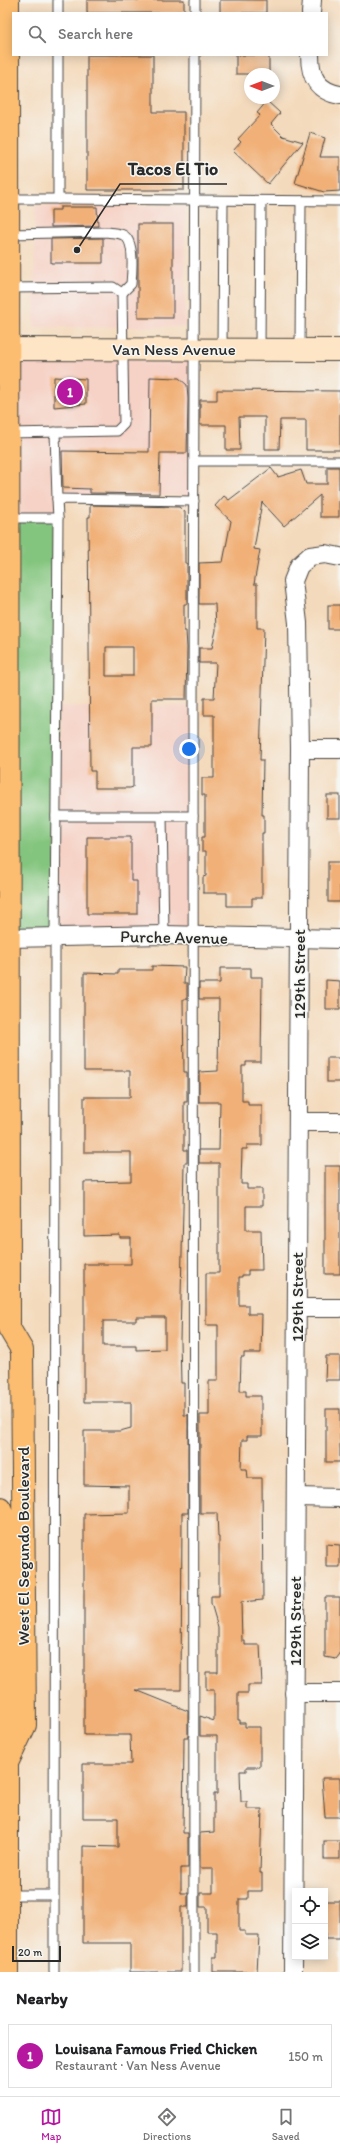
<!DOCTYPE html>
<meta charset="utf-8">
<style>
body{margin:0;font-family:Itim,sans-serif;background:#f6f6f6;color:#202124}
.controls{position:absolute;right:12px;bottom:12px;display:grid;overflow:hidden;border-radius:0px;box-shadow:0 2px 10px #0003}
.controls button{width:36px;height:36px;display:grid;place-items:center;padding:0;border:0;border-bottom:1px solid #e0e0e0;background:#fff;color:#202124;font:20px sans-serif}
.compass{position:absolute;left:244px;top:68px;width:36px;height:36px;border-radius:50%;background:#fff;box-shadow:0 2px 10px #0003;rotate:270deg}
.scale{position:absolute;left:12px;bottom:10px;width:49px;box-sizing:border-box;padding-left:4px;border:2px solid #2b2b2b;border-top:0;font-size:11px;line-height:14px;white-space:nowrap;color:#2b2b2b;-webkit-text-stroke:3px #f6f6f2;paint-order:stroke}
.you{position:absolute;left:189px;top:749px;width:14px;height:14px;margin:-10px;border:3px solid #fff;border-radius:50%;background:#1a73e8;box-shadow:0 0 0 6px #1a73e833}
.badge{display:grid;place-items:center;width:26px;height:26px;border-radius:50%;background:#b5179e;color:#fff;font-size:13px;font-weight:700}
.pin{position:absolute;translate:-50% -50%;border:2px solid #fff;box-shadow:0 1px 4px #0006}
.list{margin:0;padding:0;list-style:none}
h2{display:flex;justify-content:space-between;align-items:center;height:52px;margin:0;padding:0 16px;font-size:17px}
h2 small{font-size:13px;font-weight:400;color:#757577}
.list li{display:grid;grid-template-columns:26px 1fr auto;gap:12px;align-items:center;box-sizing:border-box;height:64px;margin:0 8px 8px;padding:0 8px;border:1px solid #e0e0e0;border-radius:0px}
.list b{display:block;font-size:15px;white-space:nowrap}
.list p{margin:0;font-size:13px;white-space:nowrap;color:#757577}
.list em{font-size:13px;font-style:normal;color:#757577}
.icon{flex:none;width:22px;height:22px;fill:none;stroke:currentColor;stroke-width:2;stroke-linecap:round;stroke-linejoin:round}
.map{position:relative;flex:none;width:340px;height:1972px;overflow:hidden}
.search{position:absolute;background:#fff;box-shadow:0 2px 10px #0003;left:12px;right:12px;top:12px;height:44px;display:flex;align-items:center;gap:10px;box-sizing:border-box;padding:0 14px;border-radius:0px;color:#757577;font-size:15px}
.sheet{height:124px;background:#fff}
nav{display:flex;justify-content:space-around;align-items:center;box-sizing:border-box;height:56px;border-top:1px solid #e0e0e0;background:#fff;font-size:11px;color:#757577}
nav a{display:grid;justify-items:center;gap:2px}
nav .on{color:#b5179e}
.map>svg:first-child{display:block}
.built{fill:#f6d1c5}
.green{fill:#83c57e;stroke:#577854}
.building{fill:#f1b077;fill-rule:evenodd}
.lines{fill:none;stroke-linecap:round;stroke-linejoin:round}
.lane-casing{stroke:#494541;stroke-width:11}
.street-casing{stroke:#494541;stroke-width:20}
.secondary-casing{stroke:#494541;stroke-width:24}
.primary-casing{stroke:#494541;stroke-width:24}
.lane{stroke:#fff;stroke-width:9}
.street{stroke:#fff;stroke-width:18}
.secondary{stroke:#fee5c5;stroke-width:22}
.primary{stroke:#fcbd6f;stroke-width:22}
.labels{text-anchor:middle;dominant-baseline:central;stroke-width:3;stroke-linejoin:round;paint-order:stroke}
.street-label{font-size:17px;fill:#2b2b2b;stroke:#f6f6f2}
.leader{fill:none;stroke:#2b2b2b;stroke-width:1.5}
.callout-dot{fill:#2b2b2b;stroke:#f6f6f2;stroke-width:1.5}
.callout-label{font-size:18px;text-anchor:middle;font-weight:bold;fill:#2b2b2b;stroke:#f6f6f2;stroke-width:3;stroke-linejoin:round;paint-order:stroke}
</style>
<div class="map">
<svg width="340" height="1972" viewBox="0 0 340 1972">
<rect width="100%" height="100%" fill="#f6f6f2"/>
<filter id="ink" filterUnits="userSpaceOnUse"><feTurbulence type="fractalNoise" baseFrequency=".025" numOctaves="2"/><feDisplacementMap in="SourceGraphic" scale="8" xChannelSelector="R" yChannelSelector="G"/><feConvolveMatrix kernelMatrix="1 2 1 2 8 2 1 2 1" color-interpolation-filters="sRGB"/></filter>
<filter id="wash" filterUnits="userSpaceOnUse"><feTurbulence type="fractalNoise" baseFrequency=".012" numOctaves="4" result="noise"/><feDisplacementMap in="SourceGraphic" scale="16" xChannelSelector="R" yChannelSelector="G"/><feGaussianBlur stdDeviation="0.9" result="paint"/><feColorMatrix in="noise" values="0 0 0 0 0 0 0 0 0 0 0 0 0 0 0 0 0 1.4 0 .05"/><feComposite in="paint" operator="in"/></filter>
<g filter="url(#wash)">
<rect width="100%" height="100%" fill="#f4dabc"/>
<g class="built">
<path d="M35 206H185V327H34Z"/>
<path d="M9 349H194V495L60 497 58 518H8Z"/>
<path d="M193 706V937H55L58 707Z"/>
</g>
<path class="green" d="M8 518H58L55 937 8 938Z"/>
<g id="blocks">
<g class="building">
<rect x="87" y="0" width="97" height="13"/>
<rect x="220" y="0" width="46" height="13"/>
<path d="M87 55H153V112H184V190H87Z"/>
<rect x="236" y="55" width="33" height="19"/>
<path d="M267 101 280 113 271 124 283 136 303 142 268 184 233 151 241 142 238 139 260 115 257 113Z"/>
<path d="M310 133 325 138 320 157H340V191L324 192 295 183Z"/>
<path d="M60 207H97L98 226 51 227V210H60Z"/>
<rect x="138" y="224" width="35" height="94"/>
<path d="M103 238V263H51V239Z"/>
<path d="M54 377 86 379V404L54 407Z"/>
<path d="M150 377 179 378 187 385 188 399 187 453H160L159 494 90 493V489L63 488 62 451 149 452Z"/>
<path d="M217 390 340 391V450H306V420H280L279 449H265V417H239L240 450H226V425H200V400H217Z"/>
<path d="M327 467H339V517H320V495L284 526 262 502 254 549 260 550 254 584H257V628H264L260 760H263L262 815H264V833H262V898H252V906H227V893H203V877L206 876V851H202V837H205V795H202V778H214V715H204V698H214L216 663H199V648H212L216 630 215 604H199V563L223 562 231 521 215 506 224 496 229 500 271 468 278 477 301 470 306 484H327Z"/>
<path d="M90 505 179 507 185 512V563H187V604H184V631H186L187 648 186 699H152V747H133V787L130 788H95V771H90L88 517H90ZM106 647H133V676H106Z"/>
<rect x="328" y="605" width="12" height="24"/>
<rect x="327" y="795" width="13" height="23"/>
<path d="M87 837H131V881H137V914H87Z"/>
<rect x="328" y="862" width="12" height="40"/>
<path d="M152 966 185 967 184 983H187V999H183L184 1072H187V1102H184V1150H187V1163H184V1165L180 1340 181 1383H184V1415H188V1513H182L181 1690H136L188 1711V1737H184L183 1833H188V1868H181V1893H188V1907H181V1972H130V1943H83V1846L118 1847V1818H83V1764H131L130 1735H84V1514L129 1513V1486L84 1485V1431H120L131 1428V1402H84V1264H131V1238H120V1235L84 1236V1182L131 1181V1152H84V1097H130V1071H84V973L118 974V970H152ZM136 1317H165V1349L136 1350V1346H103V1321H136Z"/>
<path d="M220 968H251V977H262L261 1062H246V1066H242V1101H248V1105H262V1145H247V1149H242L241 1184H247V1189H262V1206H246V1230H261L262 1270H248V1275H242V1277H239V1305H248V1314H262L261 1353H244V1357H241L240 1391H246V1396H261V1419H262V1436H247V1440H242L241 1469H247L248 1478H262L263 1600 241 1602 242 1641H245V1645H260L262 1685H248V1693H238V1720H240V1723H245V1727H260V1767H246V1771H240L241 1802H247V1809H262L260 1873H262V1891H248V1899H239V1931H245V1935H259L257 1972H213V1957H217V1932H207V1907H200V1893H213V1868H200V1833L214 1832V1794H217V1736H200V1716L214 1721V1690H206V1672H218V1627L211 1603V1596H219V1537H218L217 1513H200V1415H209V1381H218V1325H206V1273H219V1163H199V1150H219L220 1102H199V1072L218 1071 219 999H199V983H220Z"/>
<path d="M326 980 340 981V1009H326Z"/>
<rect x="327" y="1058" width="13" height="24"/>
<rect x="325" y="1166" width="15" height="108"/>
<path d="M326 1356H340V1380H325Z"/>
<rect x="326" y="1409" width="14" height="53"/>
<path d="M326 1544 340 1545V1567H326Z"/>
<path d="M325 1597H340V1654L336 1659 325 1657Z"/>
<path d="M322 1778H340V1817H325Z"/>
<rect x="324" y="1841" width="16" height="18"/>
<rect x="325" y="1901" width="15" height="38"/>
</g>
</g>
</g>
<g filter="url(#ink)">
<use href="#blocks" fill-opacity="0" stroke="#494541" stroke-width="1"/>
<g class="lines">
<g class="lane-casing">
<g id="lane">
<path d="M195 0V13"/>
<path d="M58 13V0"/>
<path d="M9 199H58V55"/>
<path d="M58 199 340 201"/>
<path d="M9 234 107 232C112 233 119 233 123 235 135 240 132 273 131 284L122 293"/>
<path d="M222 350 223 201"/>
<path d="M260 350 261 201"/>
<path d="M300 350 301 201"/>
<path d="M55 432 57 499"/>
<path d="M8 433 117 431 124 424 122 293 113 287 8 288"/>
<path d="M195 461H340"/>
<path d="M8 518H58L55 937 54 1972"/>
<path d="M58 518 57 499 194 501"/>
<path d="M56 816H193"/>
<path d="M162 816 164 935"/>
<path d="M8 1895H53"/>
<path d="M194 1972 193 706 195 55"/>
</g>
</g>
<g class="street-casing">
<g id="street">
<path d="M311 13 312 0"/>
<path d="M310 55C310 77 317 91 340 95"/>
<path d="M300 749H340"/>
<path d="M8 938 164 935 340 939"/>
<path d="M298 1122H340"/>
<path d="M297 1308H340"/>
<path d="M296 1497 340 1498"/>
<path d="M294 1693H340"/>
<path d="M293 1972 300 749 298 623 293 581 299 566 310 556 325 554 340 557"/>
</g>
</g>
<g class="secondary-casing">
<path id="secondary" d="M0 349 340 350"/>
</g>
<g class="primary-casing">
<g id="primary">
<path d="M0 1508 6 1522 7 1756"/>
<path d="M3 1750 7 1763V1972"/>
<path d="M7 1763 25 1725 22 1350 9 1328 8 0"/>
</g>
</g>
<use href="#lane" class="lane"/>
<use href="#street" class="street"/>
<use href="#secondary" class="secondary"/>
<use href="#primary" class="primary"/>
</g>
</g>
<g class="labels">
<g class="street-label">
<text x="174" y="349">Van Ness Avenue</text>
<text transform="translate(174 937) rotate(1)">Purche Avenue</text>
<text transform="translate(299 974) rotate(-90)">129th Street</text>
<text transform="translate(297 1297) rotate(-90)">129th Street</text>
<text transform="translate(23 1546) rotate(-90)">West El Segundo Boulevard</text>
<text transform="translate(295 1621) rotate(-90)">129th Street</text>
</g>
</g>
<path class="leader" d="M77 250L120 184H227"/>
<circle class="callout-dot" cx="77" cy="250" r="4"/>
<g class="callout-label">
<text x="173" y="175">Tacos El Tio</text>
</g>
</svg>
<div class="controls">
<button><svg class="icon" aria-label="locate" viewBox="0 0 24 24"><circle cx="12" cy="12" r="6"/><path d="M12 2v4M12 18v4M2 12h4M18 12h4"/></svg></button>
<button><svg class="icon" aria-label="layers" viewBox="0 0 24 24"><path d="M12 4l9 5-9 5-9-5zM3 14l9 5 9-5"/></svg></button>
</div>
<svg class="compass" viewBox="-18 -18 36 36"><path d="M0-13l5 13h-10z" fill="#e53935"/><path d="M0 13l5-13h-10z" fill="#757577"/></svg>
<div class="scale">20 m</div>
<div class="you"></div>
<div class="pin badge" style="left:70px;top:392px">1</div>
<div class="search"><svg class="icon" aria-label="search" viewBox="0 0 24 24"><circle cx="10" cy="10" r="6"/><path d="M15 15l6 6"/></svg>Search here</div>
</div>
<section class="sheet">
<h2>Nearby<small></small></h2>
<ul class="list">
<li><span class="badge">1</span><div><b>Louisana Famous Fried Chicken</b><p>Restaurant · Van Ness Avenue</p></div><em>150 m</em></li>
</ul>
</section>
<nav>
<a class="on"><svg class="icon" aria-label="map" viewBox="0 0 24 24"><path d="M3 6l6-2 6 2 6-2v14l-6 2-6-2-6 2zM9 4v14M15 6v14"/></svg>Map</a>
<a><svg class="icon" aria-label="directions" viewBox="0 0 24 24"><path d="M12 3l9 9-9 9-9-9zM9 14v-3h6M13 9l2 2-2 2"/></svg>Directions</a>
<a><svg class="icon" aria-label="saved" viewBox="0 0 24 24"><path d="M7 4h10v16l-5-4-5 4z"/></svg>Saved</a>
</nav>
